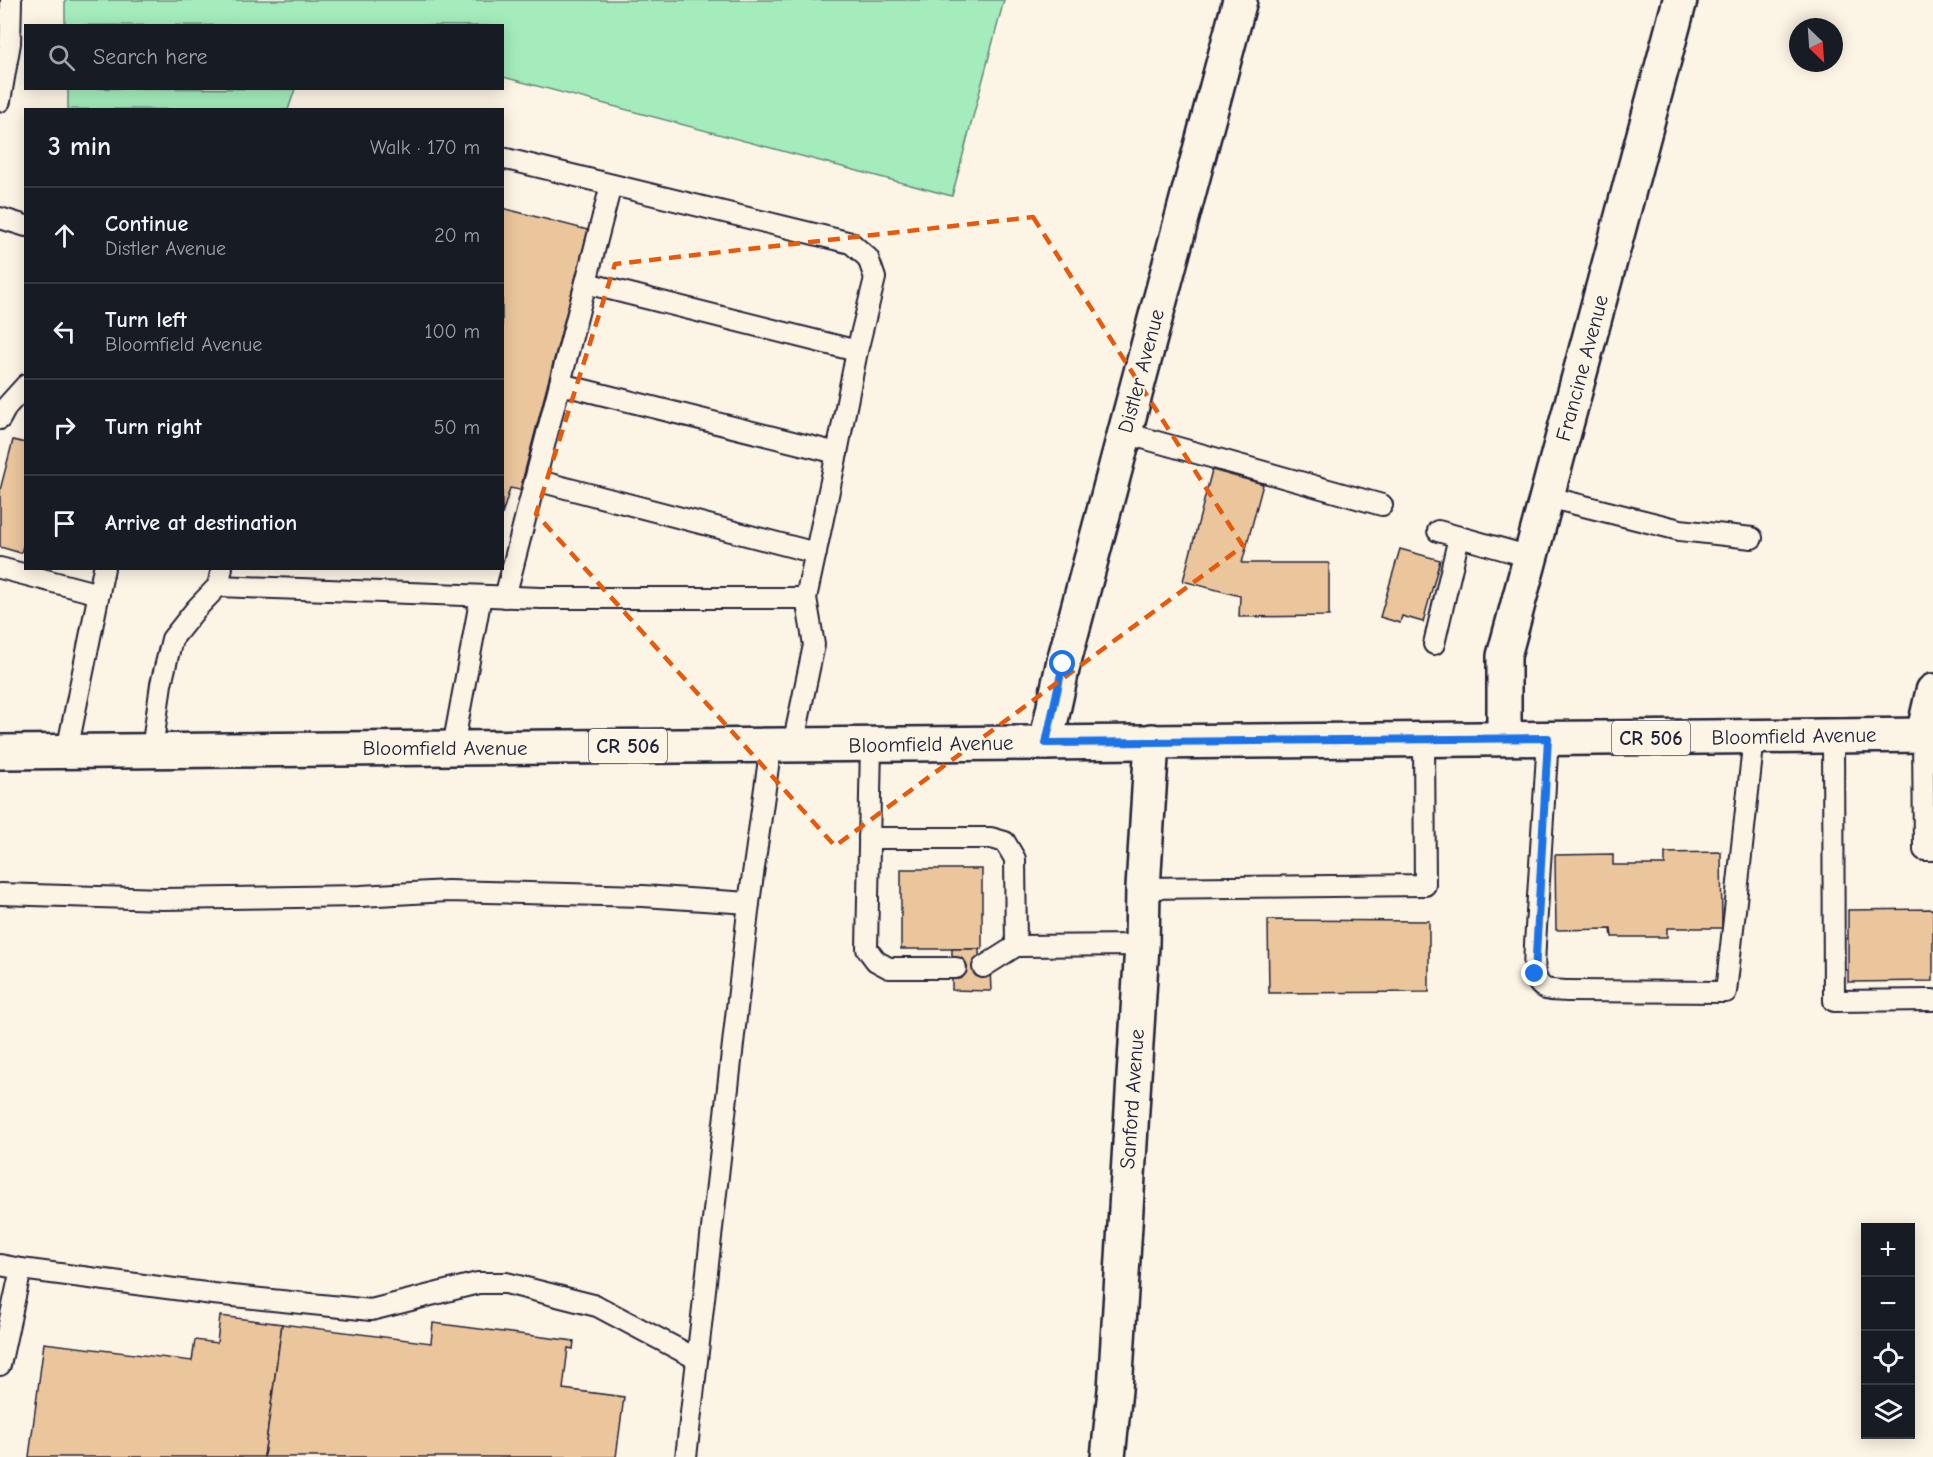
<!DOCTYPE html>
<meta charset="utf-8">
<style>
body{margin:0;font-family:"Comic Neue",sans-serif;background:#242831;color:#f1f3f6}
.controls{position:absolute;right:18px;bottom:18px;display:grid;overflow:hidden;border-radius:0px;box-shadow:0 3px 15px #0003}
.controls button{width:54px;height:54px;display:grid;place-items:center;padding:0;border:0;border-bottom:2px solid #363941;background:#171b24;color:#f1f3f6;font:30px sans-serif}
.compass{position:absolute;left:1789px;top:18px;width:54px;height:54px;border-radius:50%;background:#171b24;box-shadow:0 3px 15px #0003;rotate:155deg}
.stop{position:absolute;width:18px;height:18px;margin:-14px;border:4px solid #1a73e8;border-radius:50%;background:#fff}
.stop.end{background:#1a73e8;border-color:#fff;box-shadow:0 2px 6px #0008}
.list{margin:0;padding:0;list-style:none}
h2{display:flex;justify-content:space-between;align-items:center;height:78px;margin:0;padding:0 24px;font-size:26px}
h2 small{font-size:20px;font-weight:400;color:#9ea1a6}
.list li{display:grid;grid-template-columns:39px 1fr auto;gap:18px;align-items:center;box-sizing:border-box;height:96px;padding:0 24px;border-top:2px solid #363941}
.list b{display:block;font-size:22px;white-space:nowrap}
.list p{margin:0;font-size:20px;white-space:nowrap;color:#9ea1a6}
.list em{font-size:20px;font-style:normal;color:#9ea1a6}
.icon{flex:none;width:33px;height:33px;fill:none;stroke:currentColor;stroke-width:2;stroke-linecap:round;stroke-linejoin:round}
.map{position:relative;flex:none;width:1933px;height:1457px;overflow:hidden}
.search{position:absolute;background:#171b24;box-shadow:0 3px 15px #0003;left:24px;top:24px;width:480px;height:66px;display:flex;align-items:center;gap:15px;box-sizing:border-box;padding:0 21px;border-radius:0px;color:#9ea1a6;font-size:22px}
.panel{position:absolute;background:#171b24;box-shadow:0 3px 15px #0003;left:24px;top:108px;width:480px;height:462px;border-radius:0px}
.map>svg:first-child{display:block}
.green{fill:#a4ecbb;stroke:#63877b;stroke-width:1.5}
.building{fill:#ebc69c;stroke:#22223b;stroke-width:1.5}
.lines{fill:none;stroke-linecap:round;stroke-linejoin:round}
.service-casing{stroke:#22223b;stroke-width:24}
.minor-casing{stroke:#22223b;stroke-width:38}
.primary-casing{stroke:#22223b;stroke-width:38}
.service{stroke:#fcf5e5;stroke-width:20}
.minor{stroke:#fcf5e5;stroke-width:33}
.primary{stroke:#fcf5e5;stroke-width:33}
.route{stroke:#1a73e8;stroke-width:8}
.marked{fill:none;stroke:#e8590c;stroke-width:4.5;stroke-dasharray:12 8;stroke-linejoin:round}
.labels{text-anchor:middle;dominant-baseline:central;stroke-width:4.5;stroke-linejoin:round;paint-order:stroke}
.shield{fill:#fcf5e5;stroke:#63616e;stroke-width:1.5}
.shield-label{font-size:20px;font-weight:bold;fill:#22223b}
.street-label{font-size:21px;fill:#22223b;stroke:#fcf5e5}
</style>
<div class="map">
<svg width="1933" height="1457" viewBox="0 0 1933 1457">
<rect width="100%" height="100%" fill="#fcf5e5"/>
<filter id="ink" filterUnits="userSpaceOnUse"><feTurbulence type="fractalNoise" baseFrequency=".0167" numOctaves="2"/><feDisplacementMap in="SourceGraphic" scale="12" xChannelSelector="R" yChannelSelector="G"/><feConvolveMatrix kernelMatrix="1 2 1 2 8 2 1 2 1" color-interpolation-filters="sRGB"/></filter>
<g filter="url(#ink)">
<g class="green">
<path d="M65 0H1004L952 196 503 77 502 26 65 25Z"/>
<path d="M68 89V88L295 89 288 110 68 109Z"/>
</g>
<g class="building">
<path d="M502 208 588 230 520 490 510 488 502 515Z"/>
<path d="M13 440 26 443V543H24L21 553 0 547V490Z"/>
<path d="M1212 470 1263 484 1242 563H1329V616L1239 617 1240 596 1183 581Z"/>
<path d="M1400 549 1440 560 1423 622 1402 616 1400 623 1380 617Z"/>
<path d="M1721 852 1722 928H1667V937H1612L1611 929 1556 930 1555 855 1613 854V865H1665V853Z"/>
<rect x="901" y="869" width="81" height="80"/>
<path d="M1933 909V981L1848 982V910Z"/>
<path d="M1268 920 1429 921V992L1269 993Z"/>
<path d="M952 949H979V969H990L991 991 952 990Z"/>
<path d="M220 1316 282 1324 264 1457H29L44 1343 192 1361 195 1340 217 1343Z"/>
<path d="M433 1323 574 1341 573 1349 568 1348 563 1389 624 1397 616 1457H264L282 1324 431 1343Z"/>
</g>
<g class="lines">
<g class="service-casing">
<g id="service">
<path d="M0 101 10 43 11 0"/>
<path d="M0 218 26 226"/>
<path d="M586 283 857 351"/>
<path d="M560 384 837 453"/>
<path d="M0 419 7 406 26 385"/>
<path d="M1125 433 1382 505"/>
<path d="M535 480 816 553"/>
<path d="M1548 497 1680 530 1752 538"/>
<path d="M1438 531 1531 557"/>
<path d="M0 568 99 594"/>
<path d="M218 586 541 598H806L837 453 857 351 875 278 868 258 851 243 502 158"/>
<path d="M505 597 611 185"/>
<path d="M1434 644 1459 537"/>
<path d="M1923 735 1924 850H1933"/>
<path d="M1833 736 1834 1001 1933 1000"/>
<path d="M1548 738 1535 944C1535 958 1530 982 1546 989 1552 991 1560 990 1566 991L1726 992 1754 737"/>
<path d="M871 744 867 949 876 961 889 968H956"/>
<path d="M793 745 814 645 806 598"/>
<path d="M453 747 481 596"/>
<path d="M152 750 161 684 172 639 196 609 218 586 222 568"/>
<path d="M67 751 104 568"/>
<path d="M869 838H991L1005 842 1015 859 1016 946"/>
<path d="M1143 888 1425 885 1424 740"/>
<path d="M0 894 163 899 361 896 447 891 643 896 749 903"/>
<path d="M983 967 1016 946 1142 945"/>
<path d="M0 1265 21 1269 0 1365"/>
<path d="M21 1269 213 1294 371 1310 478 1283H506L597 1306 697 1359"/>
<path d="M686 1457 749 903 771 745"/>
</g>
</g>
<g class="minor-casing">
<g id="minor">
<path d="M1923 735 1933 691"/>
<path d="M1504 738V656L1680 0"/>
<path d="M1046 743 1063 665 1240 0"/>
<path d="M1108 1457 1115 1390 1142 945 1143 888 1152 741"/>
</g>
</g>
<g class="primary-casing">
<path id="primary" d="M0 752 1933 735"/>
</g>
<use href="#service" class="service"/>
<use href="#minor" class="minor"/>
<use href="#primary" class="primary"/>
</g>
</g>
<g class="lines" filter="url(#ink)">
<path class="route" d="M1063 664 1046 743 1548 738 1535 974"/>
</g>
<path class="marked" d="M1033 217 1243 546 835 846 536 514 615 264Z"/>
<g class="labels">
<g class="shield">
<rect x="1612" y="721" width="78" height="34" rx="4.5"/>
<rect x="589" y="729" width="78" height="34" rx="4.5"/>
</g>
<g class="shield-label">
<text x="1651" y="738">CR 506</text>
<text x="628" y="746">CR 506</text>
</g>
<g class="street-label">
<text transform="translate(1582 368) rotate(-75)">Francine Avenue</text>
<text transform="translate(1141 371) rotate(-75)">Distler Avenue</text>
<text transform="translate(1794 736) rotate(-1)">Bloomfield Avenue</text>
<text transform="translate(931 744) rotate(-1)">Bloomfield Avenue</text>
<text x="445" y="748">Bloomfield Avenue</text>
<text transform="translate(1132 1099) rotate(-86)">Sanford Avenue</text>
</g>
</g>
</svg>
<div class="controls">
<button>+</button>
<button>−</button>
<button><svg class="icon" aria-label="locate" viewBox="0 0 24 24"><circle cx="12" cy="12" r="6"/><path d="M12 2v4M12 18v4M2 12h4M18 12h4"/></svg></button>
<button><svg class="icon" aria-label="layers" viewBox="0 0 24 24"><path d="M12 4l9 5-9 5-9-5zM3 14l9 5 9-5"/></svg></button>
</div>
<svg class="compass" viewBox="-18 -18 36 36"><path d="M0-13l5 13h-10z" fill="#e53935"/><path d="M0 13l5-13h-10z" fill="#9ea1a6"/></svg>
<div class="stop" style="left:1063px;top:664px"></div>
<div class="stop end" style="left:1535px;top:974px"></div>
<div class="search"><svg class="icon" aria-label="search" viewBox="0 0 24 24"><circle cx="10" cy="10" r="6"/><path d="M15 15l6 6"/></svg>Search here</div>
<section class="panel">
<h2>3 min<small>Walk · 170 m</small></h2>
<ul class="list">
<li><svg class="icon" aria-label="ahead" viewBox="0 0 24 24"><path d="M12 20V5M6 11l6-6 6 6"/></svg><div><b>Continue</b><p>Distler Avenue</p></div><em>20 m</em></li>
<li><svg class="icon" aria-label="left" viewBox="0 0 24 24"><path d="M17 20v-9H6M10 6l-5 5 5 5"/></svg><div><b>Turn left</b><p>Bloomfield Avenue</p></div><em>100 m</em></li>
<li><svg class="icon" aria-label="right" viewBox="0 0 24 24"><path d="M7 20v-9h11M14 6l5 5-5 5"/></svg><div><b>Turn right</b></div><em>50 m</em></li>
<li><svg class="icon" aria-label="arrive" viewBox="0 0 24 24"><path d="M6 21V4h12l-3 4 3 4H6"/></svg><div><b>Arrive at destination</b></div></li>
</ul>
</section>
</div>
